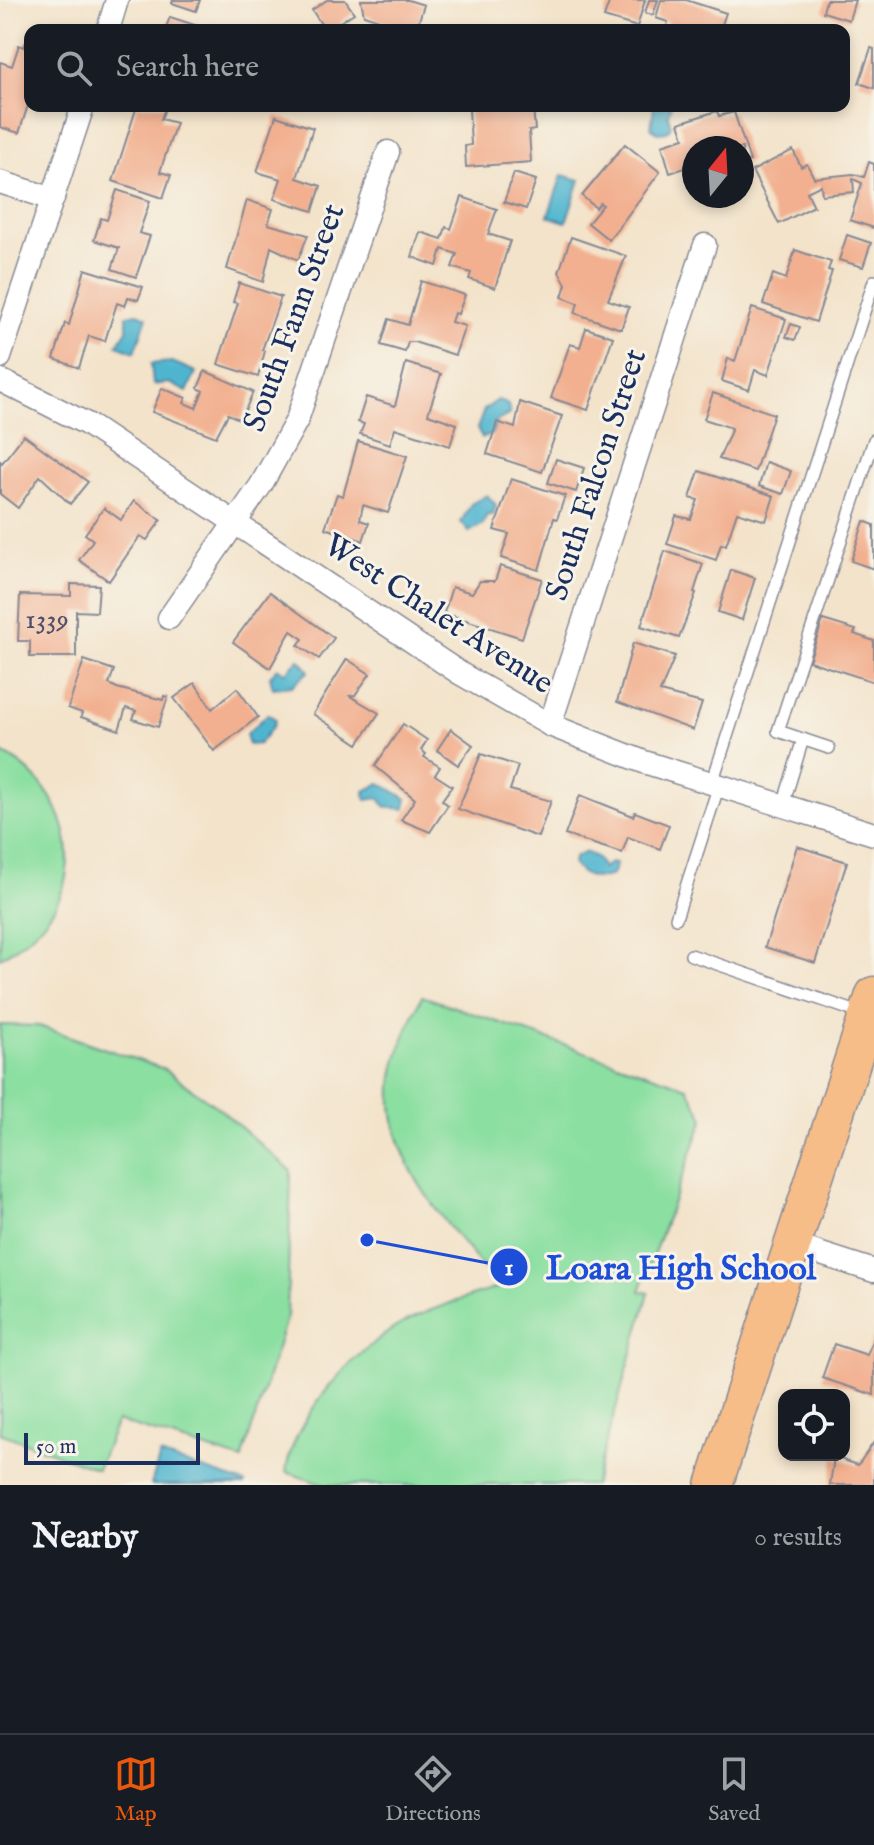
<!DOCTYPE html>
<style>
body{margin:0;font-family:"IM FELL English",serif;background:#20242c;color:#f1f3f6}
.controls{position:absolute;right:24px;bottom:24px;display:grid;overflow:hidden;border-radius:16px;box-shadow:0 4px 12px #0003}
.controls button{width:72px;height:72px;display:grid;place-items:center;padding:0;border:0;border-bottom:2px solid #363941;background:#171b24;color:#f1f3f6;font:40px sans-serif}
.compass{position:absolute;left:682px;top:136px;width:72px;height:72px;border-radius:50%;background:#171b24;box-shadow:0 4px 12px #0003;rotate:18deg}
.scale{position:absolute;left:24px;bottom:20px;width:176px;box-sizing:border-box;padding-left:8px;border:4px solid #1b2f5e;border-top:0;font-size:22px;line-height:28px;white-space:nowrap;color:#1b2f5e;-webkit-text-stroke:6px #f7f3e8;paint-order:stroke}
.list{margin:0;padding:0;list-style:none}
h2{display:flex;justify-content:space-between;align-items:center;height:104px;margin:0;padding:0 32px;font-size:34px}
h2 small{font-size:26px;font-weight:400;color:#9ea1a6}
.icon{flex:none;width:44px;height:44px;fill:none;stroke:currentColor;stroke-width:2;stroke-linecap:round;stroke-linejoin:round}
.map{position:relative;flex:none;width:874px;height:1485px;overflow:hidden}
.search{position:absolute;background:#171b24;box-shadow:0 4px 12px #0003;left:24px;right:24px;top:24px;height:88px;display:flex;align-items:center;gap:20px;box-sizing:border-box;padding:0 28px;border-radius:16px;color:#9ea1a6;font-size:30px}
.sheet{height:248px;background:#171b24}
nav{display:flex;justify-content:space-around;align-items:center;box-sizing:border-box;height:112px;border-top:2px solid #363941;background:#171b24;font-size:22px;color:#9ea1a6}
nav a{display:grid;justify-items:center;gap:4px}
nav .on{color:#ea580c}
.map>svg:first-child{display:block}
.green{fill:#8bdfa1;stroke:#538780;stroke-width:2}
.water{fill:#50b5cf;stroke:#367296;stroke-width:2}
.building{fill:#f2b090}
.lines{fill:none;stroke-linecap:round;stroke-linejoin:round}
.service-casing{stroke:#878994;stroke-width:14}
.minor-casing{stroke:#878994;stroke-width:25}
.primary-casing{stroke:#878994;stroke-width:39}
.service{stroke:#fff;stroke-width:11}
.minor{stroke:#fff;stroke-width:22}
.primary{stroke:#f7bd88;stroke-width:36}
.labels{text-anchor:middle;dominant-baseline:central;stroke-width:6;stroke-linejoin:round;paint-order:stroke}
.number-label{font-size:28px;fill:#514f6a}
.street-label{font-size:32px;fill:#1b2f5e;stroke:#f7f3e8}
.leader{fill:none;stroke:#1d4ed8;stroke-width:3}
.callout-dot{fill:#1d4ed8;stroke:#f7f3e8;stroke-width:3}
.mark-label{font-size:24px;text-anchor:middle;font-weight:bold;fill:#fff}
.callout-label{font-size:34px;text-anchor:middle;font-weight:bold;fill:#1d4ed8;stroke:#f7f3e8;stroke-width:6;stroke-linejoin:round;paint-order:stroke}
</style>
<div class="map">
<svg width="874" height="1485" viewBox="0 0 874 1485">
<rect width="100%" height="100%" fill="#f7f3e8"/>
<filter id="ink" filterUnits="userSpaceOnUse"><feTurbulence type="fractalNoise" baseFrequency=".0125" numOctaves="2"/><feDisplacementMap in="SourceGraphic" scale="16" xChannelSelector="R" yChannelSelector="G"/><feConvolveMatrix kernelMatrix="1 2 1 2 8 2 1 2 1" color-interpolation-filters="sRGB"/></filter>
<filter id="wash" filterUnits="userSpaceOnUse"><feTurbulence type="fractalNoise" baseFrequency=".006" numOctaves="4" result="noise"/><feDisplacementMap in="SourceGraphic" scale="32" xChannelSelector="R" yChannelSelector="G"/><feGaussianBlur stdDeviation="1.8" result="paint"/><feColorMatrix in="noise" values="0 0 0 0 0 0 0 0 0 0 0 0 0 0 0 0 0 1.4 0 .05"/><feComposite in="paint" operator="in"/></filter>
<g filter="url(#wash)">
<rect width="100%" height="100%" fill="#f3e3ca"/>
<g class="green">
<path d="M0 752C56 777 88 852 54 908 40 930 22 945 0 958Z"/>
<path d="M422 996 687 1087 704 1118 640 1291 649 1293 594 1485H324L286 1472C293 1418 354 1350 401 1324 433 1307 467 1298 500 1287 451 1227 381 1161 393 1077 397 1049 411 1021 422 996Z"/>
<path d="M0 1025 39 1026 164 1069 221 1110 291 1171 287 1316 242 1460 117 1421 97 1469 0 1433Z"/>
</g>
<g class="water">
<path d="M654 106H671L668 114 671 126 667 132 658 133 651 127Z"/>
<path d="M562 175 580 180 566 222 548 216Z"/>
<path d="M138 313 147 317 135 352 117 345 127 330V315Z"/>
<path d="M172 362 196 372 187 392 169 383 153 385 151 364Z"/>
<path d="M498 400 508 405 510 414 497 421 491 435 482 438 477 429 484 410Z"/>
<path d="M487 495 496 505 493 515H487L483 524 469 532 461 522 471 504Z"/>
<path d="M299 659 309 671 292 686 273 688 270 676 278 668 286 672Z"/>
<path d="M268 714 275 719 274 725 259 744 249 745 246 734Z"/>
<path d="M380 783 407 799 405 809 386 807 379 798 366 800 365 791Z"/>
<path d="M585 852 596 857 603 868 610 863 616 864 612 875C597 881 582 878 573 864L574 858Z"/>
<path d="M160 1455 245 1483V1485H151Z"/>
</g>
<g id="blocks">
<g class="building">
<path d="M173 0H200L196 11 172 3Z"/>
<path d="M327 0H345L354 13 340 22 346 30H312L321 24 312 10Z"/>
<path d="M361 0H408L424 5 416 30H408L364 15Z"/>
<path d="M610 0H645L637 27 604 17Z"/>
<path d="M649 0H658L653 15 645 13Z"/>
<path d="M661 0H686L726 13 720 30H674L667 26 668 22 656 18Z"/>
<path d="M826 0H855L849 20 823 12Z"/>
<path d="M170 17 207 29V30H165Z"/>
<path d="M26 42 30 43V99L19 133 0 127V62L12 66 19 45 24 47Z"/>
<path d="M871 48 874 49V88L859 83Z"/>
<path d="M137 106H166L161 119 176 123 160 172 171 175 163 198 113 181Z"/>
<path d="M533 106 535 130 529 131 531 162 466 167 465 146 471 145 469 109Z"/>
<path d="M717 111 719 116 734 112 750 161 742 163V148H694V165L670 173 662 145 684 138 679 123Z"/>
<path d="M276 116 313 128 297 178 321 186 313 211 274 199 281 179 257 172Z"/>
<path d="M625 144 660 172 609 240 588 223 603 205 600 203 596 208 582 196Z"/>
<path d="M793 150 801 167 807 164 814 178 853 174 864 177 869 162 874 164V228L850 220 862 183 853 179 854 192 822 195 821 185 807 192 814 206 779 224 752 171Z"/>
<path d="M514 173 536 180 526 209 504 202Z"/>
<path d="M117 190 150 201 139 233 150 236 136 277 112 269 119 248 94 240 101 218 107 220Z"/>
<path d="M462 197 497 209 488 234 510 241 495 288 469 279 471 273 452 267 457 254 442 249 437 266 412 257 420 232 442 239 446 227 451 229Z"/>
<path d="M247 200 273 209 268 224 308 235 298 260 271 247 263 282 227 269Z"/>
<path d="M847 235 871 243 863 267 839 260Z"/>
<path d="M571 237 626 256 608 300 629 307 621 329 575 313 578 303 562 297 566 284 559 272Z"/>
<path d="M795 250 831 262 828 270 832 271 816 322 763 304 773 274 786 279Z"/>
<path d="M85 269 143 287 138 300 128 297 125 306 117 303 105 341 89 336 79 368 54 359 65 323 69 325Z"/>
<path d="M421 281 465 295 458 314 454 313 451 322 465 326 455 355 414 342H408L405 352 381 345 389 319 408 325Z"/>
<path d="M239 283 281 297 262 350 265 351 258 377 218 364 238 303 233 302Z"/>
<path d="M752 308 786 319 768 375 755 370 749 390 722 381 728 358 735 361Z"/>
<path d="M791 324 800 327 795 340 786 337Z"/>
<path d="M586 328 613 337 588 410 551 398 570 344 580 347Z"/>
<path d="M406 363 441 374 428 414 457 424 450 446 395 428 390 444 360 434 364 424 358 422 366 397 395 406Z"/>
<path d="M205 371 253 392 241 420 228 414 216 437 152 412 162 388 186 398 184 403 196 408 203 391 198 388Z"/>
<path d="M713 393 774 414 755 471 719 459 732 428 704 419Z"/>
<path d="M520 402 562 416 542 472 487 454 497 422 515 428Z"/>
<path d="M24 435 88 482 70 504 40 476 18 508 0 494V461L2 463Z"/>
<path d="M358 441 407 456 388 513 363 505 360 520 369 523 363 541 325 528 337 494 343 496Z"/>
<path d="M556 459 584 468 576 492 548 483Z"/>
<path d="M766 462 791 471 783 494 759 486Z"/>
<path d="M699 471 774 496 766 521 737 512 726 545 721 544 716 560 667 544 676 516 691 519 698 500 690 498Z"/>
<path d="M511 479 565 496 557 519 554 518 539 570 501 558 509 534 494 530Z"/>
<path d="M134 501 161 520 147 540 140 536 109 581 79 560 93 540 85 534 104 508 121 520Z"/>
<path d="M864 521 874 525V569L851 561Z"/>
<path d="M665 551 703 564 694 592 696 593 679 638 641 626Z"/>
<path d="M500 566 542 579 522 638 444 613 452 587 472 593 480 581H495Z"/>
<path d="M731 570 755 578 742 620 718 612Z"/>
<path d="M71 584 99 585 97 612 76 611V657H30V641H18L20 595 71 596Z"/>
<path d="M270 592 334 638 319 659 298 645 303 639 291 631 270 668 233 642Z"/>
<path d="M823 620 856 630 854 634 874 641V682L809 661Z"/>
<path d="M633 643 675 656 660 692 702 703 693 730 617 702Z"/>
<path d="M347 659 370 674 355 695 350 696 379 713 358 744 313 714Z"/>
<path d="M84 660 114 670 109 684 117 688 163 700 164 696 168 697 158 727 133 719 136 711 126 708 119 730 81 717 82 713 68 708Z"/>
<path d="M195 683 212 709 237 688 258 717 214 751 174 698Z"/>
<path d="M403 724 427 740 421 750 426 754 424 757 440 767 435 775 452 786 442 800 448 805 430 832 401 820 415 799 375 766Z"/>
<path d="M451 729 473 745 458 765 437 750Z"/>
<path d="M481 754 518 766 510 790 551 801 538 837 458 809Z"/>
<path d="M580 795 633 816 635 812 669 825 660 849 628 837 622 853 565 835Z"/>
<path d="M797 846 847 862 815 963 765 947Z"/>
<path d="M874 1336V1395L822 1378 834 1344 867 1355Z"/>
<path d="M874 1442V1485H830L834 1457 858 1465Z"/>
</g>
</g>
</g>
<g filter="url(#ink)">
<use href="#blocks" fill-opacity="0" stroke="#878994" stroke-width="2"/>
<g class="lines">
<g class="service-casing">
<g id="service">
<path d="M829 748 778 731 874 440"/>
<path d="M712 783 874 281"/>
<path d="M783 805 803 739"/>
<path d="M676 918 719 785"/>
<path d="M691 955 863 1014"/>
</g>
</g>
<g class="minor-casing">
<g id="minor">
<path d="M108 30 117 0"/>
<path d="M0 182 53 199"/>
<path d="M0 357 83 106"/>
<path d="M0 380 87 424 461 674 550 725 644 762 874 834"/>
<path d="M169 618 261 485 297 420 388 152"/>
<path d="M550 725 705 245"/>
<path d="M793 1245 874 1271"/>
</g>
</g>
<g class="primary-casing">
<path id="primary" d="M714 1485 874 995"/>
</g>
<use href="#service" class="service"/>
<use href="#minor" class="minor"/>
<use href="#primary" class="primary"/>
</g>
</g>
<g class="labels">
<g class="number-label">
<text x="47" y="620">1339</text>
</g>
<g class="street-label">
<text transform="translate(295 318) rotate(-70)">South Fann Street</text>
<text transform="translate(597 475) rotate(-72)">South Falcon Street</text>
<text transform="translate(438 615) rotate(33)">West Chalet Avenue</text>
</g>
</g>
<path class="leader" d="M367 1240L509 1267"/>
<g class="callout-dot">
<circle cx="367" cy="1240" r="8"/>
<circle cx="509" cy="1267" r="20"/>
</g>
<g class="mark-label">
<text x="509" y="1275">1</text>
</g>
<g class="callout-label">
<text x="681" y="1279">Loara High School</text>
</g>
</svg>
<div class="controls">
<button><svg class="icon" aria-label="locate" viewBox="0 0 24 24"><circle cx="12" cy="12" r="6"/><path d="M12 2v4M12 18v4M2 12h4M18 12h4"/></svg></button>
</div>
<svg class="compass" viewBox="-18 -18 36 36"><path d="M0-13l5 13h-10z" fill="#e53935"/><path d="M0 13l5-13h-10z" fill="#9ea1a6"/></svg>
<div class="scale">50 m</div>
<div class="search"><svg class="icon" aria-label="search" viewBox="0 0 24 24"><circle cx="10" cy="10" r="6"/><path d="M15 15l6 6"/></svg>Search here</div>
</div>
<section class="sheet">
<h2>Nearby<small>0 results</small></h2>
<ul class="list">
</ul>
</section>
<nav>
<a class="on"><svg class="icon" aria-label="map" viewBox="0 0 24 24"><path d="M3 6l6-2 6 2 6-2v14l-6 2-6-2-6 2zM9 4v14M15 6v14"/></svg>Map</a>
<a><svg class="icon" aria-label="directions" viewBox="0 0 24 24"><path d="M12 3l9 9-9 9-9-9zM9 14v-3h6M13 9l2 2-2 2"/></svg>Directions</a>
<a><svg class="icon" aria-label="saved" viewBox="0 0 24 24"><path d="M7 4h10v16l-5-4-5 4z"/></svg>Saved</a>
</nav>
